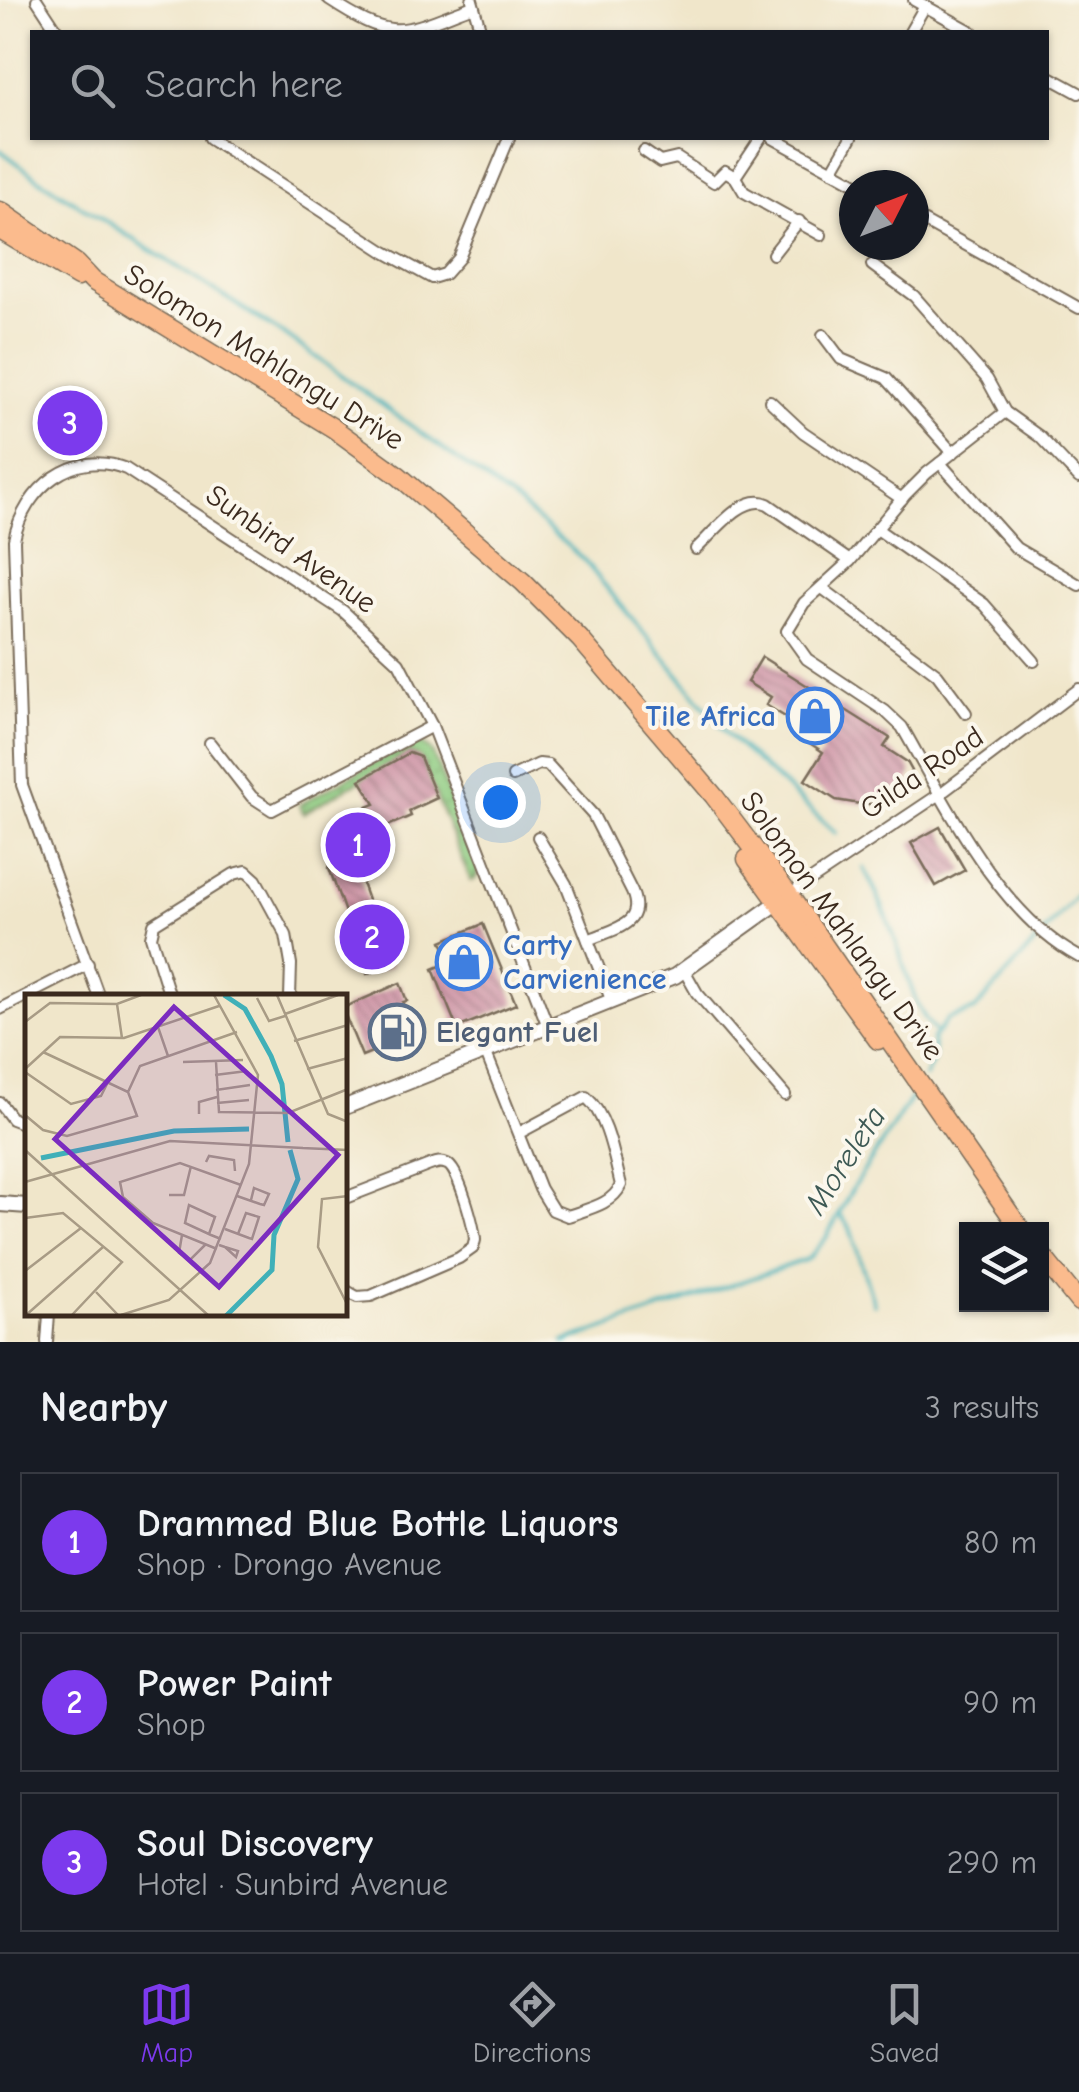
<!DOCTYPE html>
<meta charset="utf-8">
<style>
body{margin:0;font-family:"Comic Neue",sans-serif;background:#242831;color:#f1f3f6}
.controls{position:absolute;right:30px;bottom:30px;display:grid;overflow:hidden;border-radius:0px;box-shadow:0 2px 8px #0004}
.controls button{width:90px;height:90px;display:grid;place-items:center;padding:0;border:0;border-bottom:2px solid #363941;background:#171b24;color:#f1f3f6;font:50px sans-serif}
.compass{position:absolute;left:839px;top:170px;width:90px;height:90px;border-radius:50%;background:#171b24;box-shadow:0 2px 8px #0004;rotate:48deg}
.you{position:absolute;left:500px;top:802px;width:35px;height:35px;margin:-25px;border:8px solid #fff;border-radius:50%;background:#1a73e8;box-shadow:0 0 0 15px #1a73e833}
.badge{display:grid;place-items:center;width:65px;height:65px;border-radius:50%;background:#7c3aed;color:#fff;font-size:32px;font-weight:700}
.pin{position:absolute;translate:-50% -50%;border:5px solid #fff;box-shadow:0 2px 10px #0006}
.list{margin:0;padding:0;list-style:none}
h2{display:flex;justify-content:space-between;align-items:center;height:130px;margin:0;padding:0 40px;font-size:42px}
h2 small{font-size:32px;font-weight:400;color:#9ea1a6}
.list li{display:grid;grid-template-columns:65px 1fr auto;gap:30px;align-items:center;box-sizing:border-box;height:140px;margin:0 20px 20px;padding:0 20px;border:2px solid #363941;border-radius:0px}
.list b{display:block;font-size:38px;white-space:nowrap}
.list p{margin:0;font-size:32px;white-space:nowrap;color:#9ea1a6}
.list em{font-size:32px;font-style:normal;color:#9ea1a6}
.icon{flex:none;width:55px;height:55px;fill:none;stroke:currentColor;stroke-width:2;stroke-linecap:round;stroke-linejoin:round}
.map{position:relative;flex:none;width:1079px;height:1342px;overflow:hidden}
.search{position:absolute;background:#171b24;box-shadow:0 2px 8px #0004;left:30px;right:30px;top:30px;height:110px;display:flex;align-items:center;gap:25px;box-sizing:border-box;padding:0 35px;border-radius:0px;color:#9ea1a6;font-size:38px}
.sheet{height:610px;background:#171b24}
nav{display:flex;justify-content:space-around;align-items:center;box-sizing:border-box;height:140px;border-top:2px solid #363941;background:#171b24;font-size:28px;color:#9ea1a6}
nav a{display:grid;justify-items:center;gap:5px}
nav .on{color:#7c3aed}
.map>svg:first-child{display:block}
.grass{fill:url(#grass-dots);stroke:#647b50;stroke-width:2.5}
.lines{fill:none;stroke-linecap:round;stroke-linejoin:round}
.stream{stroke:#40b0b8;stroke-width:4}
.building{fill:url(#building-back-hatch)}
.minor-casing{stroke:#7a6c5a;stroke-width:14}
.tertiary-casing{stroke:#7a6c5a;stroke-width:18}
.primary-casing{stroke:#7a6c5a;stroke-width:21}
.minor{stroke:#fff;stroke-width:10}
.tertiary{stroke:#fff;stroke-width:14}
.primary{stroke:#fbbb8d;stroke-width:18}
.labels{text-anchor:middle;dominant-baseline:central;stroke-width:8;stroke-linejoin:round;paint-order:stroke}
.street-label{font-size:30px;fill:#3b2a1e;stroke:#fbf7ec}
.shop-label{font-size:30px;font-weight:bold;fill:#366cbe;stroke:#fbf7ec;text-anchor:end}
.service-label{font-size:30px;font-weight:bold;fill:#4e5e75;stroke:#fbf7ec;text-anchor:start}
.water-label{font-size:32px;font-style:italic;fill:#3d5954;stroke:#fbf7ec}
.inset-river{fill:none;stroke:#40b0b8;stroke-width:5}
.inset-road{fill:none;stroke:#a89b85;stroke-width:2.5}
.view{fill:#7b2cbf;fill-opacity:0.15;stroke:#7b2cbf;stroke-width:5}
.inset-edge{fill:none;stroke:#3b2a1e;stroke-width:5}
</style>
<div class="map">
<svg width="1079" height="1342" viewBox="0 0 1079 1342">
<defs>
<pattern id="grass-dots" width="8" height="8" patternUnits="userSpaceOnUse" patternTransform="scale(2.5)"><rect width="8" height="8" fill="#8ecc81"/><path d="M2 2h.1M6 6h.1" fill="none" stroke="#7baf6f" stroke-width="1.8" stroke-linecap="round"/></pattern>
<pattern id="building-back-hatch" width="6" height="6" patternUnits="userSpaceOnUse" patternTransform="scale(2.5)"><rect width="6" height="6" fill="#ce93a5"/><path d="M-1 5l2 2M0 0l6 6M5-1l2 2" fill="none" stroke="#a87886"/></pattern>
</defs>
<rect width="100%" height="100%" fill="#fbf7ec"/>
<filter id="ink" filterUnits="userSpaceOnUse"><feTurbulence type="fractalNoise" baseFrequency=".01" numOctaves="2"/><feDisplacementMap in="SourceGraphic" scale="20" xChannelSelector="R" yChannelSelector="G"/><feConvolveMatrix kernelMatrix="1 2 1 2 8 2 1 2 1" color-interpolation-filters="sRGB"/></filter>
<filter id="wash" filterUnits="userSpaceOnUse"><feTurbulence type="fractalNoise" baseFrequency=".0048" numOctaves="4" result="noise"/><feDisplacementMap in="SourceGraphic" scale="40" xChannelSelector="R" yChannelSelector="G"/><feGaussianBlur stdDeviation="2.25" result="paint"/><feColorMatrix in="noise" values="0 0 0 0 0 0 0 0 0 0 0 0 0 0 0 0 0 1.4 0 .05"/><feComposite in="paint" operator="in"/></filter>
<g filter="url(#wash)">
<rect width="100%" height="100%" fill="#f0e6ca"/>
<path class="grass" d="M410 743H421L432 752 479 871 475 879 471 881 420 758 409 753 303 813 299 805Z"/>
<g class="lines">
<g class="stream">
<path d="M0 150 40 180 288 337 518 503 583 559 729 736 836 833"/>
<path d="M864 868C880 898 893 931 903 963 913 993 916 1010 937 1034"/>
<path d="M925 1077 934 1058 932 1040 948 1019 975 1010 1079 893"/>
<path d="M839 1213 850 1228 874 1304"/>
<path d="M564 1342 808 1259 826 1238 854 1186 917 1089"/>
</g>
</g>
<g id="blocks">
<g class="building">
<path d="M762 657 890 738 884 747 907 762 912 771 908 783 871 804H860L836 800 805 780 823 752 811 744 813 740 788 724 790 720 766 705 771 697 747 682Z"/>
<path d="M409 753 420 757 437 798 409 811 411 816 364 836 356 866 391 966 367 974 329 868 342 817 375 804 360 780Z"/>
<path d="M940 827 965 870 936 886 911 843Z"/>
<path d="M483 924 516 1004 457 1028 433 969 450 962 442 941Z"/>
<path d="M400 983 407 1001 403 1002 416 1034 362 1056 345 1015V1007Z"/>
</g>
</g>
</g>
<g filter="url(#ink)">
<use href="#blocks" fill-opacity="0" stroke="#7a6c5a" stroke-width="2.5"/>
<g class="lines">
<g class="minor-casing">
<g id="minor">
<path d="M37 0 58 32"/>
<path d="M329 0C396 44 403 32 473 6"/>
<path d="M472 0 481 32"/>
<path d="M914 0 972 32"/>
<path d="M910 32 925 6"/>
<path d="M1046 75 1079 93"/>
<path d="M210 138 385 252 432 278 445 274 459 258 509 138"/>
<path d="M773 138 858 185"/>
<path d="M644 151 660 162 677 158 714 182 725 171 735 177 761 138"/>
<path d="M832 171 851 138"/>
<path d="M735 177 744 192 821 235"/>
<path d="M914 216 1079 308"/>
<path d="M773 254 799 221"/>
<path d="M872 265 914 296 987 379 1005 412 1040 437 1079 478"/>
<path d="M823 335 841 359 886 378 953 453"/>
<path d="M770 401 803 432 902 499"/>
<path d="M1005 412 927 473 905 495 850 561 804 603 787 631 807 659 885 711 902 727C945 802 999 915 1079 957"/>
<path d="M940 463 1016 548 1079 585"/>
<path d="M877 529 984 604 1034 661"/>
<path d="M696 549C714 533 743 492 768 504L850 561"/>
<path d="M822 588 937 674 966 713"/>
<path d="M210 743 252 797 272 810 432 726"/>
<path d="M513 776 539 764 548 765 593 815 632 892C646 925 613 929 588 940"/>
<path d="M538 837 566 884 612 1002"/>
<path d="M789 895 940 794 1079 689"/>
<path d="M684 970 697 993 785 1095"/>
<path d="M99 997 22 785 14 540C24 488 74 448 126 469L343 611 399 663 432 726 549 1029"/>
<path d="M170 997 151 937 154 924 234 874 246 871 256 880 286 935 291 964 290 997"/>
<path d="M0 1009 88 964"/>
<path d="M486 1053 540 1189 553 1210 568 1216C587 1209 612 1205 621 1185 614 1158 608 1116 586 1097L519 1133"/>
<path d="M0 1103 12 1119 28 1125"/>
<path d="M345 1198 430 1165C436 1163 441 1161 447 1164 459 1169 474 1226 475 1240L473 1248 459 1258 371 1296 357 1297 345 1290"/>
<path d="M47 1342 49 1314"/>
</g>
</g>
<g class="tertiary-casing">
<g id="tertiary">
<path d="M345 1107 675 976 784 898"/>
<path d="M0 1204 28 1206"/>
</g>
</g>
<g class="primary-casing">
<g id="primary">
<path d="M0 211 77 264 93 281 333 428 399 476 523 582 580 639 714 796 789 895 1021 1230"/>
<path d="M0 230 78 277"/>
<path d="M747 859 878 1040"/>
<path d="M1042 1256 1079 1302"/>
</g>
</g>
<use href="#minor" class="minor"/>
<use href="#tertiary" class="tertiary"/>
<use href="#primary" class="primary"/>
</g>
</g>
<defs>
<g id="shop-ring" transform="scale(2.875)"><circle r="9.5" fill="#fbf7ec" stroke="#3f7fe0" stroke-width="1.5"/><path d="M-5-2.5h2.3a2.7 3.5 0 0 1 5.4 0H5L5.5 6h-11ZM-1.5-2.5h3a1.5 2.3 0 0 0-3 0Z" fill="#3f7fe0"/></g>
<g id="fuel-ring" transform="scale(2.875)"><circle r="9.5" fill="#fbf7ec" stroke="#5c6f8a" stroke-width="1.5"/><path d="M-5.5-6h7V0h2V4h1.3V-2.5L3-4.5l.8-.8L6-3V5H2.5V1h-1V6h-7ZM-4.2-4.7v3.2H.2V-4.7Z" fill="#5c6f8a"/></g>
</defs>
<g fill-rule="evenodd">
<use href="#shop-ring" x="815" y="716"/>
<use href="#shop-ring" x="464" y="962"/>
<use href="#fuel-ring" x="397" y="1032"/>
</g>
<g class="labels">
<g class="street-label">
<text transform="translate(264 357) rotate(32)">Solomon Mahlangu Drive</text>
<text transform="translate(291 549) rotate(35)">Sunbird Avenue</text>
<text transform="translate(922 773) rotate(-34)">Gilda Road</text>
<text transform="translate(842 926) rotate(54)">Solomon Mahlangu Drive</text>
</g>
<g class="shop-label">
<text x="776" y="716">Tile Africa</text>
<text x="503" y="945" text-anchor="start">Carty<tspan x="503" dy="34">Carvienience</tspan></text>
</g>
<g class="service-label">
<text x="436" y="1032">Elegant Fuel</text>
</g>
<g class="water-label">
<text transform="translate(845 1160) rotate(-57)">Moreleta</text>
</g>
</g>
<g transform="translate(25 994)">
<rect width="322" height="322" fill="#f0e6ca"/>
<path class="inset-river" d="M199 1 220 15 246 62 257 90 263 148M16 164 149 137 224 135M201 322 247 276 249 241 273 185 265 156"/>
<path class="inset-road" d="M252 1 303 120 323 128M232 4 244 27 260 22M92 10 97 44M260 20 313 1M0 28 25 9 92 10 116 1M133 33 143 62M269 47 323 31M158 68 218 66M191 68 194 118 263 119 323 95M0 75 35 43 99 44 194 12M282 75 323 64M0 78 46 110 76 102 83 88M190 81 222 77M191 96 225 91M103 98 115 72 212 38M192 109 224 106M174 120V108L192 103M0 121 18 136 42 142 112 122 103 98 18 58M277 154 323 156M0 156 184 322M181 168 184 162 209 166 210 177M0 188 145 147 278 154M144 201H159L166 172M212 202 235 210 239 211 244 200 229 194 226 206M323 202 297 205 293 253 323 312M0 224 38 219 97 268 46 322M200 235 224 244 227 245 234 223 221 219 213 240M184 240 190 223 164 211 160 229 186 241 196 245M157 241 154 259 165 266 181 250M194 251 200 253 213 257 211 263 200 253M192 255 128 229 98 203 95 188 155 169 216 191M0 277 56 234M71 298 94 322M96 321 144 306 185 269 224 170 233 81 189 1M0 322 78 253"/>
<path class="view" d="M149 13 313 161 194 293 30 145Z"/>
<rect width="322" height="322" class="inset-edge"/>
</g>
</svg>
<div class="controls">
<button><svg class="icon" aria-label="layers" viewBox="0 0 24 24"><path d="M12 4l9 5-9 5-9-5zM3 14l9 5 9-5"/></svg></button>
</div>
<svg class="compass" viewBox="-18 -18 36 36"><path d="M0-13l5 13h-10z" fill="#e53935"/><path d="M0 13l5-13h-10z" fill="#9ea1a6"/></svg>
<div class="you"></div>
<div class="pin badge" style="left:358px;top:845px">1</div>
<div class="pin badge" style="left:372px;top:937px">2</div>
<div class="pin badge" style="left:70px;top:423px">3</div>
<div class="search"><svg class="icon" aria-label="search" viewBox="0 0 24 24"><circle cx="10" cy="10" r="6"/><path d="M15 15l6 6"/></svg>Search here</div>
</div>
<section class="sheet">
<h2>Nearby<small>3 results</small></h2>
<ul class="list">
<li><span class="badge">1</span><div><b>Drammed Blue Bottle Liquors</b><p>Shop · Drongo Avenue</p></div><em>80 m</em></li>
<li><span class="badge">2</span><div><b>Power Paint</b><p>Shop</p></div><em>90 m</em></li>
<li><span class="badge">3</span><div><b>Soul Discovery</b><p>Hotel · Sunbird Avenue</p></div><em>290 m</em></li>
</ul>
</section>
<nav>
<a class="on"><svg class="icon" aria-label="map" viewBox="0 0 24 24"><path d="M3 6l6-2 6 2 6-2v14l-6 2-6-2-6 2zM9 4v14M15 6v14"/></svg>Map</a>
<a><svg class="icon" aria-label="directions" viewBox="0 0 24 24"><path d="M12 3l9 9-9 9-9-9zM9 14v-3h6M13 9l2 2-2 2"/></svg>Directions</a>
<a><svg class="icon" aria-label="saved" viewBox="0 0 24 24"><path d="M7 4h10v16l-5-4-5 4z"/></svg>Saved</a>
</nav>
